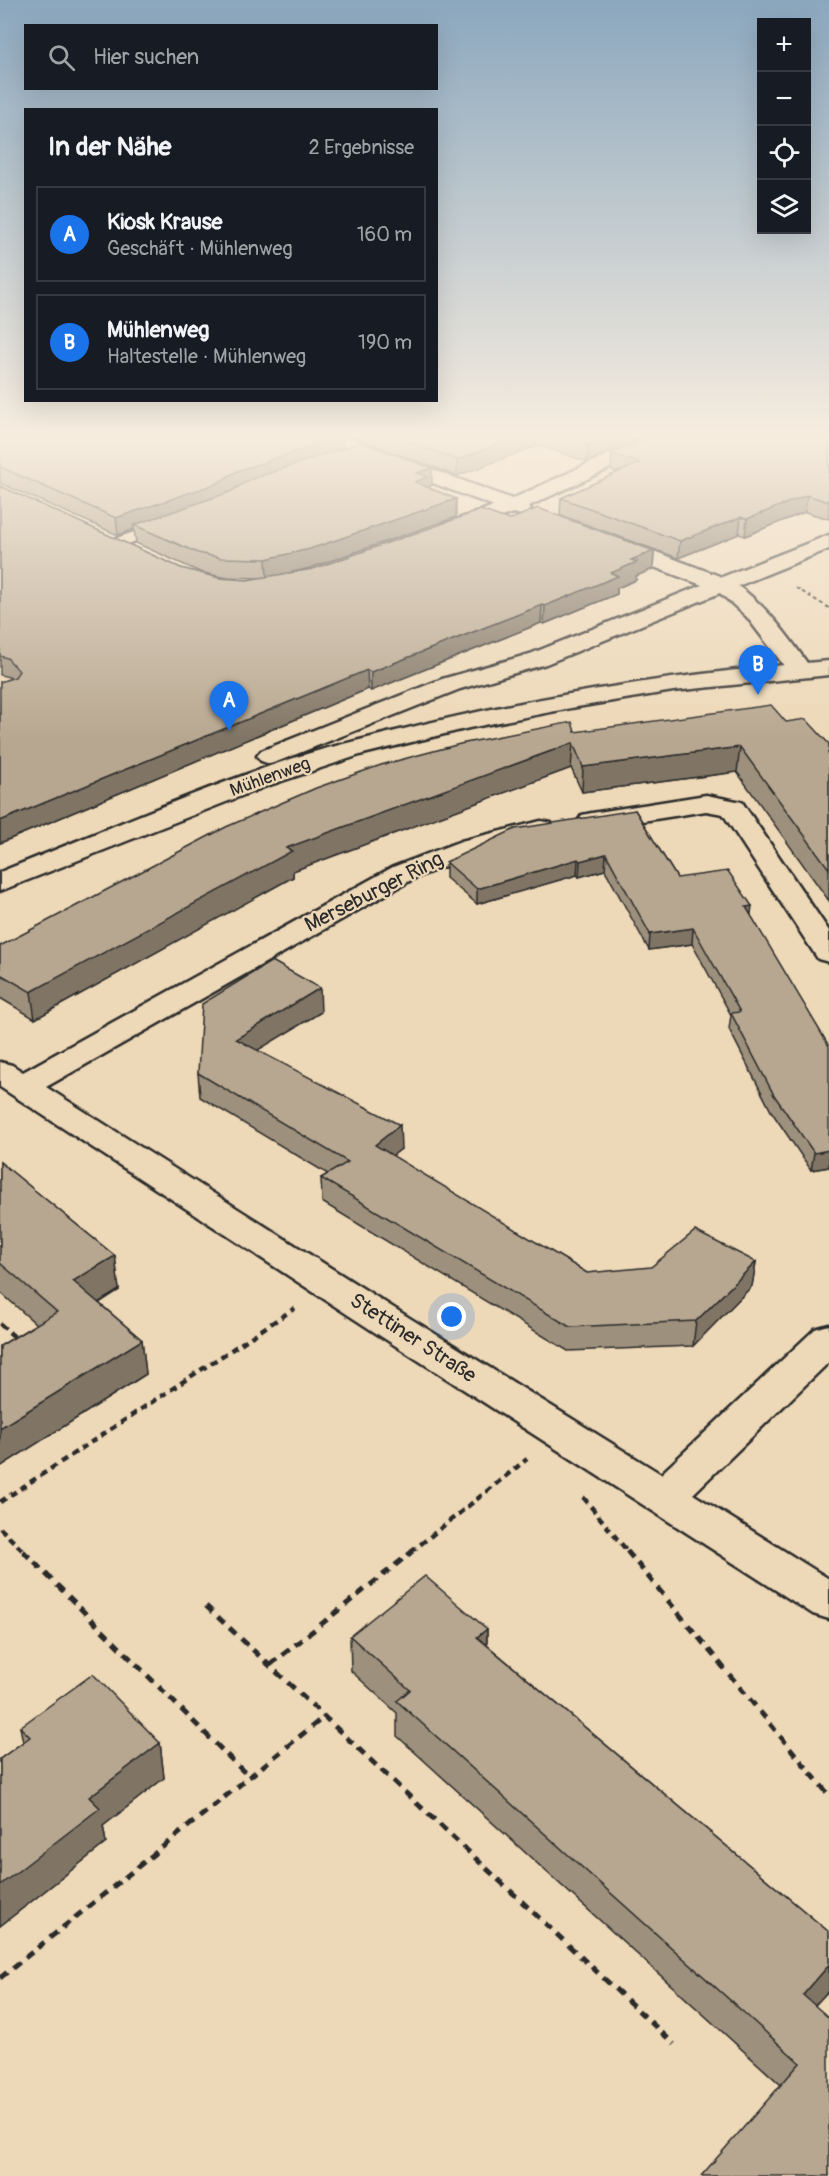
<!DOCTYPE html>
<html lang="de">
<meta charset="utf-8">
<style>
body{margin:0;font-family:Pangolin,sans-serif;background:#242831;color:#f1f3f6}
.controls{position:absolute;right:18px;top:18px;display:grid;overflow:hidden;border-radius:0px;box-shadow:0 6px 24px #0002}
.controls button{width:54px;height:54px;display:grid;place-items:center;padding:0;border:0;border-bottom:2px solid #363941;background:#171b24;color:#f1f3f6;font:30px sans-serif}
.you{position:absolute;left:452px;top:1317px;width:21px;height:21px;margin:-15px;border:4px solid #fff;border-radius:50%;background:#1a73e8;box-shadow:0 0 0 9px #1a73e833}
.badge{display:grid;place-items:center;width:39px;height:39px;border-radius:50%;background:#1a73e8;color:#fff;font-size:20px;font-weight:700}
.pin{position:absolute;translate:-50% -50px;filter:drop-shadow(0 2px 3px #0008)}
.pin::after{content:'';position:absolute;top:32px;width:21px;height:18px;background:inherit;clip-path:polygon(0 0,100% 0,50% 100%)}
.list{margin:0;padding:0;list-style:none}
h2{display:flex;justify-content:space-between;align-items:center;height:78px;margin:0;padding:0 24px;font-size:26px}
h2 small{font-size:20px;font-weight:400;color:#9ea1a6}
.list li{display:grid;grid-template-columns:39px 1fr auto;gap:18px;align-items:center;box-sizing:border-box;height:96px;margin:0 12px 12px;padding:0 12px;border:2px solid #363941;border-radius:0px}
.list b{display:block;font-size:22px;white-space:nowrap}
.list p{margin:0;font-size:20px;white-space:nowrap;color:#9ea1a6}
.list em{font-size:20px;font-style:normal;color:#9ea1a6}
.icon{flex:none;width:33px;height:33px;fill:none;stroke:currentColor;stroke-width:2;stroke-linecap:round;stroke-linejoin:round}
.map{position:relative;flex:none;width:829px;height:2176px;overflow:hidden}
.search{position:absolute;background:#171b24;box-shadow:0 6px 24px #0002;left:24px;top:24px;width:414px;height:66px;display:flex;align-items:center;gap:15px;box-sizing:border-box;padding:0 21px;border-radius:0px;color:#9ea1a6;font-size:22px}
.panel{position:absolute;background:#171b24;box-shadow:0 6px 24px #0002;left:24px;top:108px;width:414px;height:294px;border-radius:0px}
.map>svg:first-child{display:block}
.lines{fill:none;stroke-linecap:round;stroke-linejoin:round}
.service-casing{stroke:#2b2b2b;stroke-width:4}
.minor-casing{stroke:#2b2b2b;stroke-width:5}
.tertiary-casing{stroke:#2b2b2b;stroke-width:5}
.path-far2{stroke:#2b2b2b;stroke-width:2;stroke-dasharray:4 3;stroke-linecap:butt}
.path-far1{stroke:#2b2b2b;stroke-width:4.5;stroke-dasharray:7 5;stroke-linecap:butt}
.path{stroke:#2b2b2b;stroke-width:5;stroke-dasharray:9 7;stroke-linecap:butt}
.service{fill:#edd8b7;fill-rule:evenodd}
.minor{fill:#edd8b7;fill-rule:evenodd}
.tertiary{fill:#edd8b7;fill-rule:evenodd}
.wall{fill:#9d907c;stroke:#2b2b2b;stroke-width:1.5}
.shaded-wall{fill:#807565;stroke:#2b2b2b;stroke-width:1.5}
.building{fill:#b7a790;stroke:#2b2b2b;stroke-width:1.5}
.labels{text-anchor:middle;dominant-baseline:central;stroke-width:4.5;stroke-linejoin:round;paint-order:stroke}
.far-street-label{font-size:18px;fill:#2b2b2b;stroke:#edd8b7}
.street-label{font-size:21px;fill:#2b2b2b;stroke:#edd8b7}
</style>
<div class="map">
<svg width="829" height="2176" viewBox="0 0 829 2176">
<rect width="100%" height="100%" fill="#edd8b7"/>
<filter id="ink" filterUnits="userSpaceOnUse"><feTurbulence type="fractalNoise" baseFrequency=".0167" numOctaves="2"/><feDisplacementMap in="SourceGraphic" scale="12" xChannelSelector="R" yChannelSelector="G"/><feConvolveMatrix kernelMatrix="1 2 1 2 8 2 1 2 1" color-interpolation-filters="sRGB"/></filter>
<g filter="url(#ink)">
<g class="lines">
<g class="service-casing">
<path id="service" d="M166 521 171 523 174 526 171 529 113 549 105 544 108 541Z"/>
</g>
<g class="minor-casing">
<g id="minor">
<path d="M313 435H340L512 499 650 435H671L666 442 529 506 531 509 528 513 521 515 513 513 451 534 444 532 440 528 444 524 494 506 315 439Z"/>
<path d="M829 535V549L738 586C768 607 791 640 812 670L809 675 800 677 791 675 747 617 720 593 546 664 460 689 279 761 270 764 261 761 257 756 261 751 442 679 530 654 702 585 603 548 600 543 603 538 611 537 619 538 722 577Z"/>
<path d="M706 795 742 802 829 931V962L818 959 723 814 706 811 592 829 582 827 578 821 582 815 592 813Z"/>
<path d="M541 821 551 823 555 829 551 835 480 852 413 879 46 1087 408 1317 661 1474 815 1329 829 1325V1362L693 1494 829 1579V1619L813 1614 382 1337 0 1087V1062L12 1065 23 1072 393 867 461 841Z"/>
</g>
</g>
<g class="tertiary-casing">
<path id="tertiary" d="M829 661V675L673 691 571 708 469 728 363 754 264 787 0 891V872C99 833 198 789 300 756 332 746 364 739 396 731 539 695 683 673 829 661Z"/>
</g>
<path class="path-far2" d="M796 588 829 608"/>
<g class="path-far1">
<path d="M0 1324 18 1340"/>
<path d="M583 1497 628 1552"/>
<path d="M0 1502 295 1308"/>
<path d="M0 1528 24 1552"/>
<path d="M411 1552 527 1459"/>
</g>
<g class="path">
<path d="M23 1551 249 1777"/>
<path d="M627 1551 829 1795"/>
<path d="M206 1606 674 2044"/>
<path d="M270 1665 413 1551"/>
<path d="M0 1978 325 1716"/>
</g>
<use href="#service" class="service"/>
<use href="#minor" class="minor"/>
<use href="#tertiary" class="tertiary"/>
</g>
<g class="wall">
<path d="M0 435 343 448 432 485 428 488 456 517 310 568 276 576 313 569 509 520 654 551 653 569 636 576V580L617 588V594L544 624 541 623 371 691 368 689 0 843V682L11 678 9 677 0 675V486L181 568 219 578 247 580 264 578 222 577 200 572 136 543 134 529 118 535 0 483Z"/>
<path d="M347 435H644L587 462 539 445 457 476Z"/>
<path d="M829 435V519L805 512 745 536 739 534 678 558 560 515 561 498 618 473 611 470 612 454Z"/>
<path d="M786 722 829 744V901L737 772 582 792 571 768 293 871V877L35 1019 0 998V946L575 732Z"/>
<path d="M635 810 677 878 751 916 829 1167 811 1170 771 1111 729 1029 731 1015 692 944 649 950 605 870 579 877 577 875 477 904 446 878V862Z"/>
<path d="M321 1012 257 1050 401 1149 392 1156 587 1273 756 1262 752 1286 693 1346 568 1351 322 1202 321 1178 328 1174 200 1097 198 1073Z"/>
<path d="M0 1162 115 1256 119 1290 99 1303 142 1340 146 1374 0 1467V1346L36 1324 0 1292Z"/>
<path d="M487 1629V1645L829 1932V1990L815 2005 829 2176 781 2085 397 1736V1713L351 1671 350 1636Z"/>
<path d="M20 1727 160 1743 164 1778 103 1826 106 1843 0 1926V1759L23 1742Z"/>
</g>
<g class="shaded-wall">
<path d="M522 435H540L539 445 457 476V460Z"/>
<path d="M610 435H644L587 462 588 445Z"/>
<path d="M343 436V452L219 500 134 525V529L118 535 116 518 237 471Z"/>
<path d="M432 468V485L428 487V495L415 482 417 473Z"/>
<path d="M807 495 805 512 745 536 747 519Z"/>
<path d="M456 499V517L310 568 267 578 266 559Z"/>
<path d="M741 517 739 534 678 558 680 541Z"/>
<path d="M654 551 653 569 636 576V580L617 588V594L544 624 545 606 611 573 631 560Z"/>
<path d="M542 605 541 623 371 691V672Z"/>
<path d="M367 670 368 689 0 843V821Z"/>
<path d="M573 743 571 768 293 871V877L35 1019 31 992 286 848Z"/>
<path d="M740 747 737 772 582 792 583 767Z"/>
<path d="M606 854 605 870 579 877 580 861Z"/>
<path d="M578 859 577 875 477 904V889Z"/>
<path d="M752 906 750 922 746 907Z"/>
<path d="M693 928 692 944 649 950 650 934Z"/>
<path d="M320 988 321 1012 238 1062 236 1039Z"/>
<path d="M400 1125 401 1149 375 1169V1145Z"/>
<path d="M829 1150V1167L811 1170 814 1153Z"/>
<path d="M115 1256 119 1290 78 1315 73 1281Z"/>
<path d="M756 1262 752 1286 693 1346 696 1321Z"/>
<path d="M142 1340 146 1374 0 1467V1428Z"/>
<path d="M487 1629 486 1664 477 1637Z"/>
<path d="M160 1743 164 1778 103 1826 106 1843 0 1926V1885L89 1797Z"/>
<path d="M829 1965V1990L794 2028 803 1995Z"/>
</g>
<g class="building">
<path d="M0 435H341L343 436 237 471 218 483 116 518 0 467Z"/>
<path d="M390 435H522L457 460Z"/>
<path d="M559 435H610L588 445Z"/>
<path d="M653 435H829V502L807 495 747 519 741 517 680 541 561 498 639 463 612 454Z"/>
<path d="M361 442 432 468 417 473 428 477 415 482 456 499 310 549 266 559 221 558 198 553 134 525 230 492 249 480Z"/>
<path d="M0 486 181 568 219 578 247 580 313 569 481 510 509 520 538 508 654 551 631 560 637 562 611 573 618 576 545 606 542 605 371 672 367 670 0 821V682L15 677 19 671 7 658 0 656Z"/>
<path d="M771 705 786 722 806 719 829 744V753H828L829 755V869L740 747 583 767 573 743 286 848 292 851 31 992 0 974V946L226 827 316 788 381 765 460 744 572 722 575 732Z"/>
<path d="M635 810 677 878 728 871 752 906 746 907 829 1046V1150L814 1153 774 1095 731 1013 740 1012 693 928 650 934 606 854 580 861 578 859 477 889 446 862 515 829Z"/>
<path d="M272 961 320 988 236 1039 400 1125 375 1145 587 1273 651 1267 695 1231 756 1262 696 1321 570 1327 321 1178 348 1162 198 1073 202 1004Z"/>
<path d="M0 1162 115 1256 73 1281 142 1340 0 1428V1346L57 1312 0 1263Z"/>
<path d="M425 1576 487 1629 477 1637 829 1932V1965L803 1995 829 2018V2176H701L800 2063 397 1701 410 1690 350 1636Z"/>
<path d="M93 1674 160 1743 89 1797 100 1808 0 1885V1759L30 1737 20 1727Z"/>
</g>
</g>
<linearGradient id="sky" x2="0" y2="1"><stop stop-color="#8ba7be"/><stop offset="0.59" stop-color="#f7eddf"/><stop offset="1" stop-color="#f7eddf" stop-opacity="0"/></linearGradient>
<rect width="829" height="740" fill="url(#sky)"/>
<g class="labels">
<g class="far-street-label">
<text transform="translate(270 777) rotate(-20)">Mühlenweg</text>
</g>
<g class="street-label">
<text transform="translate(374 892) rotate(-27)">Merseburger Ring</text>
<text transform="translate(413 1338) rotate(33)">Stettiner Straße</text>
</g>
</g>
</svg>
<div class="controls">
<button>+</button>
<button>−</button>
<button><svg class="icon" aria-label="locate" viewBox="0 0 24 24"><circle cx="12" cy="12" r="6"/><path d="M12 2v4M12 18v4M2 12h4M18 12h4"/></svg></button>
<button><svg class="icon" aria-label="layers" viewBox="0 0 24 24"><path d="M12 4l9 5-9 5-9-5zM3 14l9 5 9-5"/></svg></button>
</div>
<div class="you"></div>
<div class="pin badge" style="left:229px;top:731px">A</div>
<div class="pin badge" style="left:758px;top:695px">B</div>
<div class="search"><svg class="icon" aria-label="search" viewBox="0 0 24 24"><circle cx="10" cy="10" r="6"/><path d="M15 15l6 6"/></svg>Hier suchen</div>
<section class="panel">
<h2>In der Nähe<small>2 Ergebnisse</small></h2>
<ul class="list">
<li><span class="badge">A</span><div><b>Kiosk Krause</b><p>Geschäft · Mühlenweg</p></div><em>160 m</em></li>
<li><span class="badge">B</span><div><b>Mühlenweg</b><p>Haltestelle · Mühlenweg</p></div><em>190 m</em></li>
</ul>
</section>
</div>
